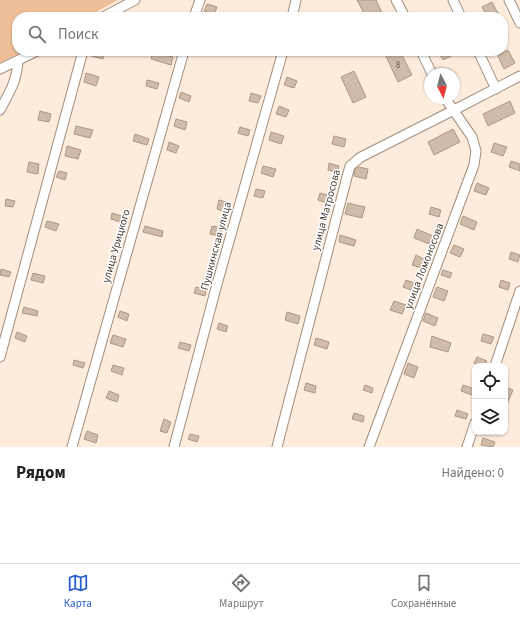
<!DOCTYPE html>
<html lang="ru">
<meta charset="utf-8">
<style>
body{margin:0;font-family:"Source Sans 3",sans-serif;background:#f6f6f6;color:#202124}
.controls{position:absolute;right:12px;bottom:12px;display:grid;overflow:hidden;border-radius:8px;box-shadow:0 1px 3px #0004}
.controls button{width:36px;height:36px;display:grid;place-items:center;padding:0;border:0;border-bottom:1px solid #e0e0e0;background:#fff;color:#202124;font:20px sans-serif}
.compass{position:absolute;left:424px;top:68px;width:36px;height:36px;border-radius:50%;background:#fff;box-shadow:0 1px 3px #0004;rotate:173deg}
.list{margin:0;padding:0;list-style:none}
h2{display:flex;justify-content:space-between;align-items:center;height:52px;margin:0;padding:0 16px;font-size:17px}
h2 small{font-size:13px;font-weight:400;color:#757577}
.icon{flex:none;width:22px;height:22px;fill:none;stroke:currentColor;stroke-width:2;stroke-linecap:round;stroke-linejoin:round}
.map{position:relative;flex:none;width:520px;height:447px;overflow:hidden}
.search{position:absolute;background:#fff;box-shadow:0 1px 3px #0004;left:12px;right:12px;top:12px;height:44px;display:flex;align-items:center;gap:10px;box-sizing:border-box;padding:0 14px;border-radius:16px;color:#757577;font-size:15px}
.sheet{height:116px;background:#fff}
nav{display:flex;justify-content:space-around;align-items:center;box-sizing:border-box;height:56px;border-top:1px solid #e0e0e0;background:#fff;font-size:11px;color:#757577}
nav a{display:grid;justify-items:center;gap:2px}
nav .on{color:#2b61cf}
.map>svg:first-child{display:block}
.green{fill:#edbe97}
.building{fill:#d0baa8;stroke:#ad9886}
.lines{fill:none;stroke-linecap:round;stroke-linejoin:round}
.minor-casing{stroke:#a28d7b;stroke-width:11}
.minor{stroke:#fff;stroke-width:9}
.labels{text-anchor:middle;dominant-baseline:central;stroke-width:3;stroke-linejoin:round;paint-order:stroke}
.number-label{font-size:9px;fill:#675b50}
.street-label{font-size:11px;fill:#443b33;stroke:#fff}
</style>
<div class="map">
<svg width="520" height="447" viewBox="0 0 520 447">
<rect width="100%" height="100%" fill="#fdebdc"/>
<path class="green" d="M0 0H118L87 17H17V51H24L0 63Z"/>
<g class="building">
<path d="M357 0H376L384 17H366Z"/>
<path d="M492 2 500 17H487L482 7Z"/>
<path d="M207 4 217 7 214 15 204 11Z"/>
<path d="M508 50 515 63 504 69 498 56Z"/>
<path d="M92 51 104 52 103 59 91 56Z"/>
<path d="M391 51H400L412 75 398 82 385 54Z"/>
<path d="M442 51H461L443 60 440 55 444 53Z"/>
<path d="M153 52 173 57 171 65 151 59Z"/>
<path d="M354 71 366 97 353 103 341 77Z"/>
<path d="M86 73 99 77 96 86 84 82Z"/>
<path d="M287 77 297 81 294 88 284 85Z"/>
<path d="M147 80 159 83 157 89 146 86Z"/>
<path d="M181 92 191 96 189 102 179 98Z"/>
<path d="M251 93 261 96 258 103 249 101Z"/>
<path d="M510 101 515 113 488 126 483 114Z"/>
<path d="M279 106 289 110 286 117 276 114Z"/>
<path d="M40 111 51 114 49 122 38 120Z"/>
<path d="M176 119 187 122 185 130 174 126Z"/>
<path d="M76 126 93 130 90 138 74 134Z"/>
<path d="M240 127 250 130 248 136 238 133Z"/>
<path d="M453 129 460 142 434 155 428 142Z"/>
<path d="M271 132 284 136 281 144 269 140Z"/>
<path d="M135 134 149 139 147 145 133 141Z"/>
<path d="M334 136 346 139 344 147 332 144Z"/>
<path d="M169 142 179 146 176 153 167 150Z"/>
<path d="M494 143 507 147 503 156 491 152Z"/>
<path d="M67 146 81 150 78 159 65 156Z"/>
<path d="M511 161 520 164V171L509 167Z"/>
<path d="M29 162 39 164 38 174 27 172Z"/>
<path d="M329 163 339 166 337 172 328 170Z"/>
<path d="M263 166 276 169 273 177 261 173Z"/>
<path d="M359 167 368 169 366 179 354 176 355 169Z"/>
<path d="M59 171 67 173 65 180 56 177Z"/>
<path d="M477 183 489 188 486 195 474 191Z"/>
<path d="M256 189 265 191 263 198 254 196Z"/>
<path d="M320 193 332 196 329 204 318 200Z"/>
<path d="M6 199 15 201 13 207 5 206Z"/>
<path d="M219 200 230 203 227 213 217 209Z"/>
<path d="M348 203 365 207 362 218 345 214Z"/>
<path d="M431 207 441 210 439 217 429 214Z"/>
<path d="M112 213 125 217 123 223 111 219Z"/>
<path d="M463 216 477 222 474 230 460 224Z"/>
<path d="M47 221 59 224 56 231 45 227Z"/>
<path d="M145 226 163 231 162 237 143 232Z"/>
<path d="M212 226 222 228 219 236 210 234Z"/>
<path d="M417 229 433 236 429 244 414 238Z"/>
<path d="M340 235 356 240 354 246 339 242Z"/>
<path d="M454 245 464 249 460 257 450 253Z"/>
<path d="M511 252 520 255 518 262 509 259Z"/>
<path d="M416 255 424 259 421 268 412 265Z"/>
<path d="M1 269 11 272 9 277 0 275Z"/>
<path d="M443 270 452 273 450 278 441 275Z"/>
<path d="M33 273 45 276 43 283 31 280Z"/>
<path d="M406 280 414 283 411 290 403 287Z"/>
<path d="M501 280 510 283 508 290 499 287Z"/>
<path d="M196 287 206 290 205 296 194 293Z"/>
<path d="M437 287 448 291 444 301 433 297Z"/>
<path d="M394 301 406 305 402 314 390 310Z"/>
<path d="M24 307 38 311 37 316 22 313Z"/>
<path d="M120 311 129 314 127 321 118 317Z"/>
<path d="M287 312 300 316 298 324 285 320Z"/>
<path d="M426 313 438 318 435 326 423 321Z"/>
<path d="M219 323 228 326 226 332 217 329Z"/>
<path d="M17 332 27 336 25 342 15 338Z"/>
<path d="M483 334 494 337 491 344 481 341Z"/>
<path d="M113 335 126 339 123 347 110 343Z"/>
<path d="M432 336 451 343 448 352 430 347Z"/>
<path d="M316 338 329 342 327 349 314 345Z"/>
<path d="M180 342 191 345 189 351 178 348Z"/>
<path d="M477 357 487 361 484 366 474 363Z"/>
<path d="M74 360 85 363 83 368 73 365Z"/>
<path d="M408 363 418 367 414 378 404 374Z"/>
<path d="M113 365 124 368 122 375 111 371Z"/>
<path d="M306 383 316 386 315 393 304 390Z"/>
<path d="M365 385 373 388 372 393 363 390Z"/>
<path d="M463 385 475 389V396L461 391Z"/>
<path d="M505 387 513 390 505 409Z"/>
<path d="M109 391 119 395 117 402 106 398Z"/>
<path d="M457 410 468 414 466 419 455 416Z"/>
<path d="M354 413 364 416 363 422 352 419Z"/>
<path d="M164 419 171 422 167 433 160 431Z"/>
<path d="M87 431 98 435 96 443 84 439Z"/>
<path d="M190 434 199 436 197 442 188 439Z"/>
<path d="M483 438 495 442 493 447 481 445Z"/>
</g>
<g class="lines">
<g class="minor-casing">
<g id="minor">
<path d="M396 0 405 17"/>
<path d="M453 0 461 17"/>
<path d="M509 0 520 23"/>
<path d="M103 17 135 0"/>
<path d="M194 17 200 0"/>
<path d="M292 17 296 0"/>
<path d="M421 51 432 74"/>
<path d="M478 51 496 89"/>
<path d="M0 69 37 51"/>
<path d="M0 110C9 93 17 81 18 61"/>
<path d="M0 357 83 51"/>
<path d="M495 366 520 291"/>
<path d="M72 447 184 51"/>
<path d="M174 447 217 284 283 51"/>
<path d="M277 447 347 177 350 166 361 157 454 110 520 76"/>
<path d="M369 447 474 165 476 151 472 137 445 98"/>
<path d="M467 447 475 423"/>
</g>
</g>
<use href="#minor" class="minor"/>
</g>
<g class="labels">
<g class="number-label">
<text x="398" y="65">8</text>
</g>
<g class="street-label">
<text transform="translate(326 210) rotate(-75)">улица Матросова</text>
<text transform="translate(116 246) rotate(-74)">улица Урицкого</text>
<text transform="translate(216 246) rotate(-75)">Пушкинская улица</text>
<text transform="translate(424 266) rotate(-69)">улица Ломоносова</text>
</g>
</g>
</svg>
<div class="controls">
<button><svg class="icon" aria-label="locate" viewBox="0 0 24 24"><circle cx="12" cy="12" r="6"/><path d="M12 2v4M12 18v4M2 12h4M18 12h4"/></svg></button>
<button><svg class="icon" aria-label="layers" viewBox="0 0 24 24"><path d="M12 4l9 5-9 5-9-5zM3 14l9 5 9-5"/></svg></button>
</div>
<svg class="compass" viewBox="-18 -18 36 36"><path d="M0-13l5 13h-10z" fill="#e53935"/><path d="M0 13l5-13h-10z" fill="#757577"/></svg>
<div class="search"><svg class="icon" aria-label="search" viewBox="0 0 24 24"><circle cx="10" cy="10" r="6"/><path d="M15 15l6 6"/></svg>Поиск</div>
</div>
<section class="sheet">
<h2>Рядом<small>Найдено: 0</small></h2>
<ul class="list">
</ul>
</section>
<nav>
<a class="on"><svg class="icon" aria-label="map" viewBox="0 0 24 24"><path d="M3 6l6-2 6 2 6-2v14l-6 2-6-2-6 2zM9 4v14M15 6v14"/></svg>Карта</a>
<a><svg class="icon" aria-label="directions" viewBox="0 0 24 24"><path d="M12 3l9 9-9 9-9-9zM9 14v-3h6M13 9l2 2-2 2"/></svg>Маршрут</a>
<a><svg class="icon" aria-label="saved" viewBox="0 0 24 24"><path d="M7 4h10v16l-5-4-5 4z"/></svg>Сохранённые</a>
</nav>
